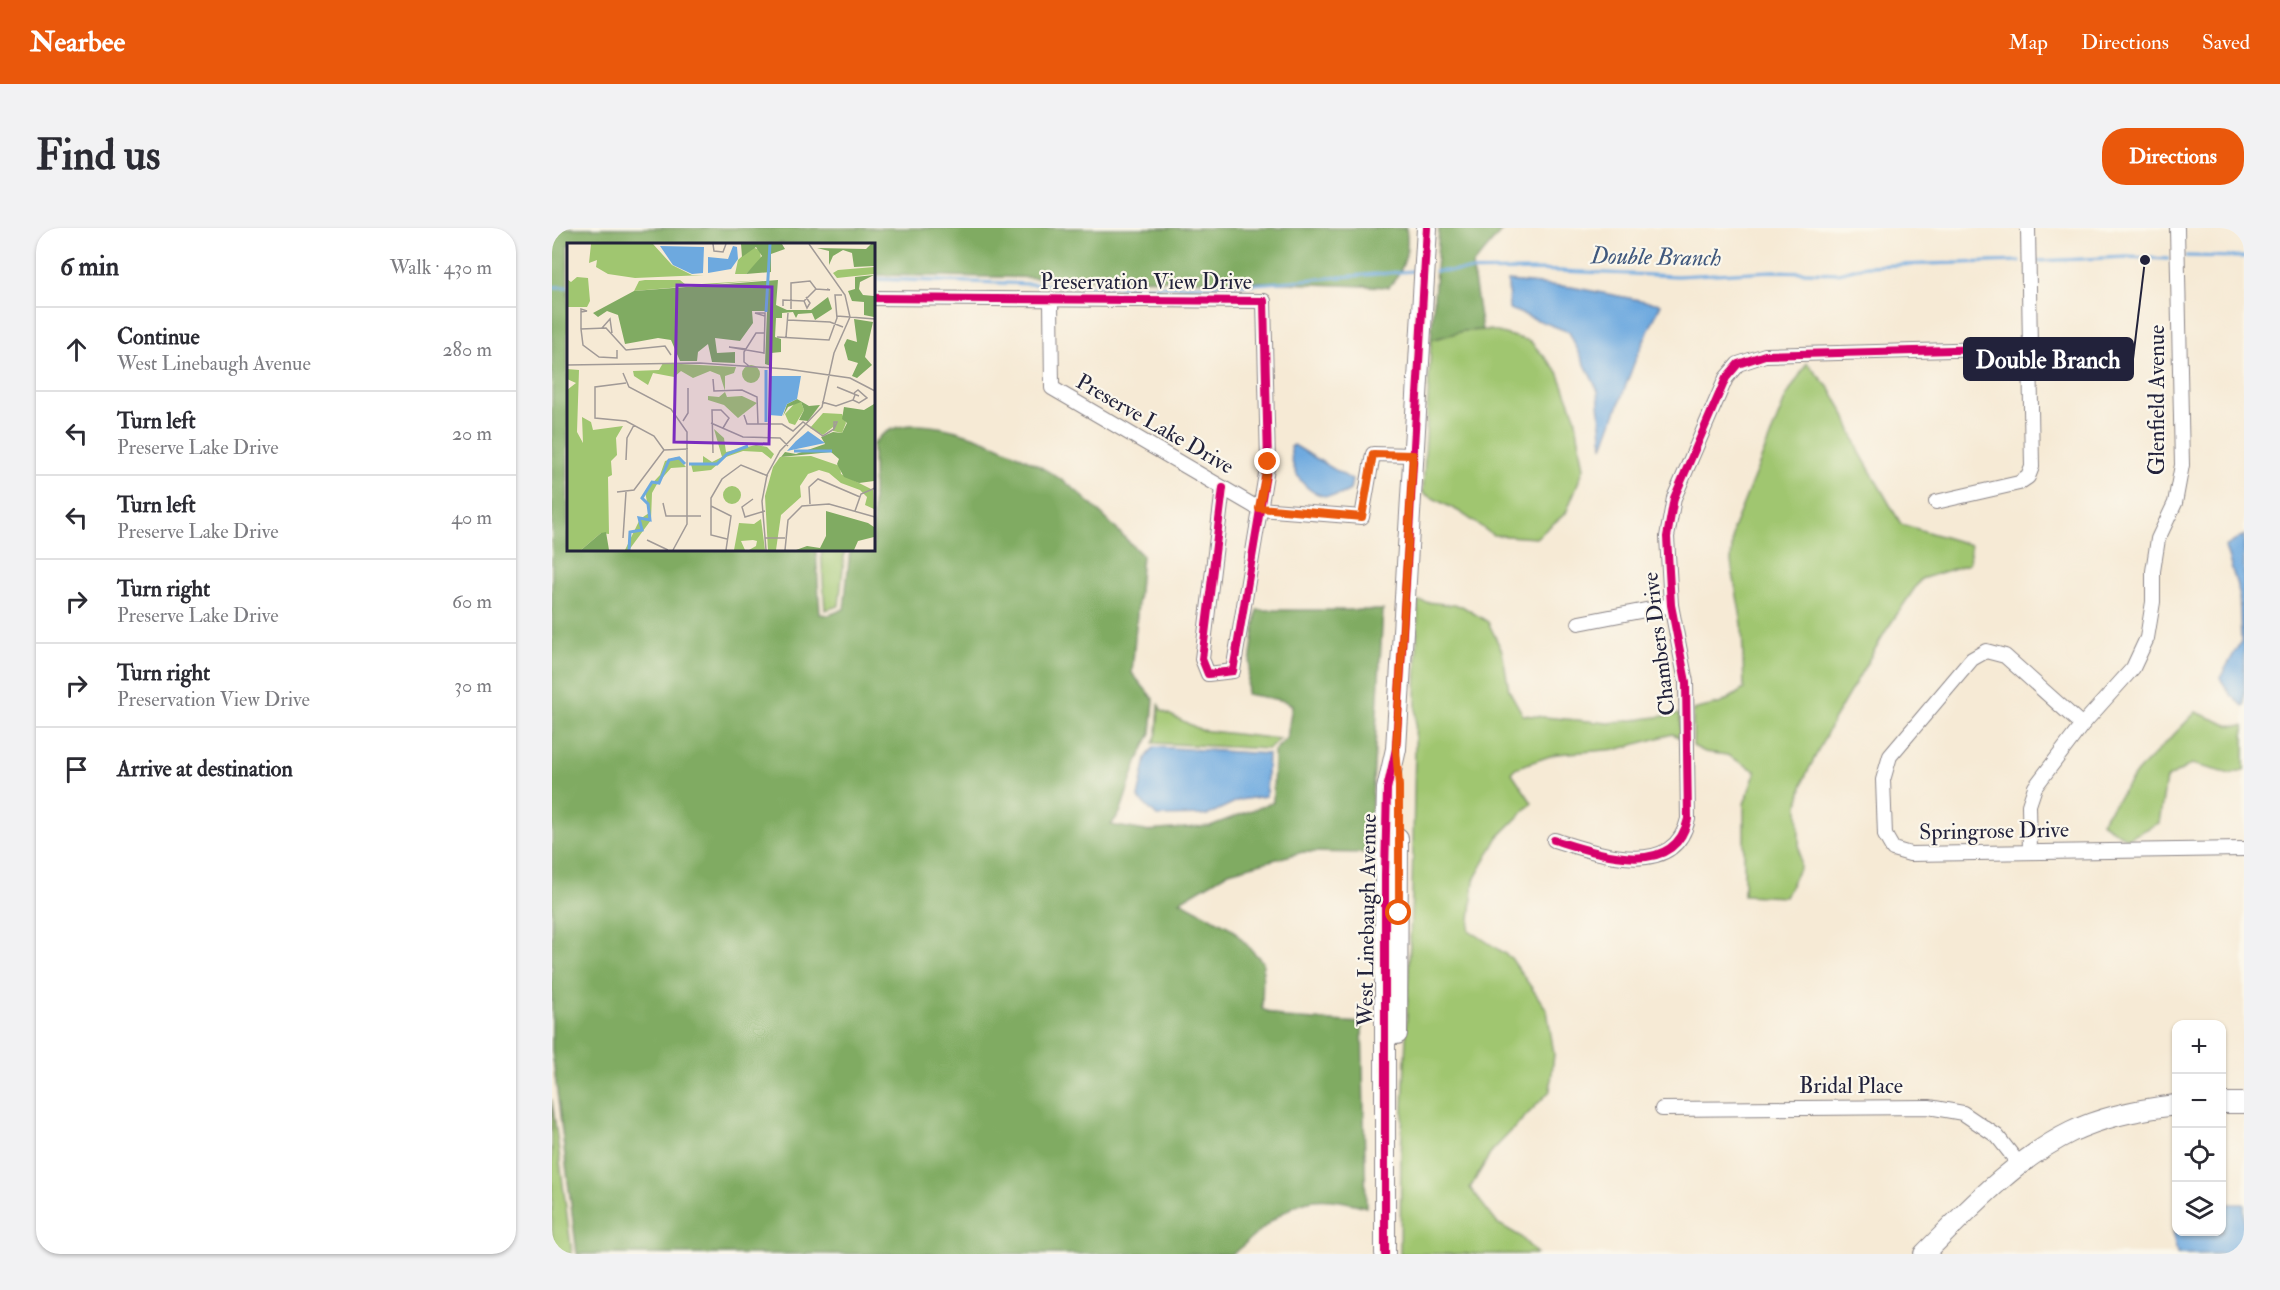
<!DOCTYPE html>
<meta charset="utf-8">
<style>
body{margin:0;font-family:"IM FELL Double Pica",serif;background:#f2f2f3;color:#2b2b33}
.controls{position:absolute;right:18px;bottom:18px;display:grid;overflow:hidden;border-radius:12px;box-shadow:0 2px 4px #0004}
.controls button{width:54px;height:54px;display:grid;place-items:center;padding:0;border:0;border-bottom:2px solid #e1e1e2;background:#fff;color:#2b2b33;font:30px sans-serif}
.stop{position:absolute;width:18px;height:18px;margin:-14px;border:4px solid #ea580c;border-radius:50%;background:#fff}
.stop.end{background:#ea580c;border-color:#fff;box-shadow:0 2px 6px #0008}
.list{margin:0;padding:0;list-style:none}
h2{display:flex;justify-content:space-between;align-items:center;height:78px;margin:0;padding:0 24px;font-size:26px}
h2 small{font-size:20px;font-weight:400;color:#7c7c81}
.list li{display:grid;grid-template-columns:39px 1fr auto;gap:18px;align-items:center;box-sizing:border-box;height:84px;padding:0 24px;border-top:2px solid #e1e1e2}
.list b{display:block;font-size:22px;white-space:nowrap}
.list p{margin:0;font-size:20px;white-space:nowrap;color:#7c7c81}
.list em{font-size:20px;font-style:normal;color:#7c7c81}
.icon{flex:none;width:33px;height:33px;fill:none;stroke:currentColor;stroke-width:2;stroke-linecap:round;stroke-linejoin:round}
.map{position:relative;flex:none;width:1692px;height:1026px;overflow:hidden;border-radius:24px}
header{display:flex;align-items:center;gap:36px;box-sizing:border-box;height:84px;padding:0 30px;background:#ea580c;color:#fff}
header strong{font-size:28px}
nav{display:flex;gap:33px;margin-inline-start:auto;font-size:21px}
.intro{display:flex;align-items:center;justify-content:space-between;box-sizing:border-box;height:144px;padding:0 36px}
h1{margin:0;font-size:42px}
.button{padding:15px 27px;border-radius:24px;background:#ea580c;color:#fff;font-size:21px;font-weight:700}
main{display:flex;gap:36px;padding:0 36px}
aside{flex:1;background:#fff;border-radius:24px;box-shadow:0 2px 4px #0004}
.map>svg:first-child{display:block}
.green{fill:#a0c670;stroke:#617456;stroke-width:1.5}
.forest{fill:#80ab62;stroke:#51664e;stroke-width:1.5}
.water{fill:#6da9df;stroke:#48668d;stroke-width:1.5}
.lines{fill:none;stroke-linecap:round;stroke-linejoin:round}
.stream{stroke:#6da9df;stroke-width:3}
.street-casing{stroke:#8c8688;stroke-width:16}
.secondary-casing{stroke:#8c8688;stroke-width:22}
.street{stroke:#fff;stroke-width:14}
.secondary{stroke:#fff;stroke-width:20}
.cycleway-casing{stroke:#fbf7ec;stroke-width:11}
.cycleway{stroke:#d6006c;stroke-width:8}
.route{stroke:#ea580c;stroke-width:8}
.labels{text-anchor:middle;dominant-baseline:central;stroke-width:4.5;stroke-linejoin:round;paint-order:stroke}
.street-label{font-size:22px;fill:#22223b;stroke:#fbf7ec}
.water-label{font-size:24px;font-style:italic;fill:#40587d;stroke:#fbf7ec}
.inset-river{fill:none;stroke:#6da9df;stroke-width:3}
.inset-road{fill:none;stroke:#a19a97;stroke-width:1.5}
.view{fill:#7b2cbf;fill-opacity:0.15;stroke:#7b2cbf;stroke-width:3}
.inset-edge{fill:none;stroke:#22223b;stroke-width:3}
.leader{fill:none;stroke:#22223b;stroke-width:2}
.callout-dot{fill:#22223b;stroke:#fbf7ec;stroke-width:2}
.callout{fill:#22223b;stroke:#22223b;stroke-width:2}
.callout-label{font-size:24px;text-anchor:middle;font-weight:bold;fill:#fff}
</style>
<header>
<strong>Nearbee</strong>
<nav><a>Map</a><a>Directions</a><a>Saved</a></nav>
</header>
<div class="intro"><h1>Find us</h1><a class="button">Directions</a></div>
<main>
<aside>
<h2>6 min<small>Walk · 430 m</small></h2>
<ul class="list">
<li><svg class="icon" aria-label="ahead" viewBox="0 0 24 24"><path d="M12 20V5M6 11l6-6 6 6"/></svg><div><b>Continue</b><p>West Linebaugh Avenue</p></div><em>280 m</em></li>
<li><svg class="icon" aria-label="left" viewBox="0 0 24 24"><path d="M17 20v-9H6M10 6l-5 5 5 5"/></svg><div><b>Turn left</b><p>Preserve Lake Drive</p></div><em>20 m</em></li>
<li><svg class="icon" aria-label="left" viewBox="0 0 24 24"><path d="M17 20v-9H6M10 6l-5 5 5 5"/></svg><div><b>Turn left</b><p>Preserve Lake Drive</p></div><em>40 m</em></li>
<li><svg class="icon" aria-label="right" viewBox="0 0 24 24"><path d="M7 20v-9h11M14 6l5 5-5 5"/></svg><div><b>Turn right</b><p>Preserve Lake Drive</p></div><em>60 m</em></li>
<li><svg class="icon" aria-label="right" viewBox="0 0 24 24"><path d="M7 20v-9h11M14 6l5 5-5 5"/></svg><div><b>Turn right</b><p>Preservation View Drive</p></div><em>30 m</em></li>
<li><svg class="icon" aria-label="arrive" viewBox="0 0 24 24"><path d="M6 21V4h12l-3 4 3 4H6"/></svg><div><b>Arrive at destination</b></div></li>
</ul>
</aside>
<div class="map">
<svg width="1692" height="1026" viewBox="0 0 1692 1026">
<rect width="100%" height="100%" fill="#fbf7ec"/>
<filter id="ink" filterUnits="userSpaceOnUse"><feTurbulence type="fractalNoise" baseFrequency=".0167" numOctaves="2"/><feDisplacementMap in="SourceGraphic" scale="12" xChannelSelector="R" yChannelSelector="G"/><feConvolveMatrix kernelMatrix="1 2 1 2 8 2 1 2 1" color-interpolation-filters="sRGB"/></filter>
<filter id="wash" filterUnits="userSpaceOnUse"><feTurbulence type="fractalNoise" baseFrequency=".008" numOctaves="4" result="noise"/><feDisplacementMap in="SourceGraphic" scale="24" xChannelSelector="R" yChannelSelector="G"/><feGaussianBlur stdDeviation="1.35" result="paint"/><feColorMatrix in="noise" values="0 0 0 0 0 0 0 0 0 0 0 0 0 0 0 0 0 1.4 0 .05"/><feComposite in="paint" operator="in"/></filter>
<g filter="url(#wash)">
<rect width="100%" height="100%" fill="#f6ead5"/>
<g class="green">
<path d="M938 102 978 113 1006 144 1023 188 1032 240 1014 285 984 310 941 307 908 284 871 265 879 112 911 103Z"/>
<path d="M1255 135 1278 161 1291 183 1308 225 1349 296 1419 317 1417 336 1369 351 1333 404 1282 491 1252 551 1246 577 1248 639 1233 669 1192 667V576L1204 543 1175 527 1153 524 1141 518V482L1170 475 1192 461 1190 396 1179 334 1181 301 1234 169Z"/>
<path d="M269 321H293L287 378 273 382Z"/>
<path d="M866 373 910 378 936 394 950 423 957 462 971 487 1057 495 1128 486V510L1120 506 1067 521 1004 526 963 540 960 545 980 575 946 609 922 652 917 702 959 730 995 782 1002 826 998 863 940 923 918 960 945 995 968 1008 985 1026H848L849 929 860 664Z"/>
<path d="M607 477 610 483 649 502 728 511 717 521 601 515 605 505Z"/>
<path d="M1644 484 1676 497 1692 498V543L1678 546 1640 536 1614 551 1607 595 1575 611 1549 594 1585 544Z"/>
<path d="M0 871 20 1026H0Z"/>
</g>
<g class="forest">
<path d="M0 0H854C858 22 852 42 837 59L680 53 321 47V16H16V321H264L268 386 277 387 292 381 298 321H321V217C355 164 480 230 517 257 543 277 566 304 590 327L580 445 602 472 599 505 585 534 568 585 559 597 594 603 658 598 721 574 722 523 735 510 740 477 733 473 694 466 705 382H831L817 625 751 624 677 644 628 673 679 700 711 734 710 781 732 790 810 795 814 979C798 975 779 970 762 972 732 975 704 1009 680 1026H25L0 823Z"/>
<path d="M887 0H952L920 38 930 102 911 103 879 112Z"/>
</g>
<g class="water">
<path d="M956 53 1019 59 1109 76 1084 130 1051 219 1046 163 1017 104 957 81Z"/>
<path d="M742 217 800 252 798 262C766 282 737 251 739 219Z"/>
<path d="M1692 307V477L1691 478 1678 466 1668 450 1689 413 1687 364 1673 319Z"/>
<path d="M602 519 716 526 714 568 687 572 656 587 605 588 586 570 594 530Z"/>
<path d="M1670 976H1692V1026H1625L1621 1007 1624 990V1004H1670Z"/>
</g>
<g class="lines">
<g class="stream">
<path d="M1634 28 1692 29"/>
<path d="M1485 33 1575 29 1616 31"/>
<path d="M883 43 984 42 1125 48 1220 43 1286 45 1314 38 1467 33"/>
<path d="M321 51 577 59 703 56 861 43"/>
<path d="M0 59H16"/>
</g>
</g>
</g>
<g filter="url(#ink)">
<g class="lines">
<g class="street-casing">
<g id="street">
<path d="M321 70 712 73 716 234 681 443 656 446 650 431 671 260"/>
<path d="M499 72 500 160 707 281 810 289 821 226 861 227"/>
<path d="M1384 274 1467 255 1476 249 1480 239 1476 0"/>
<path d="M1027 395 1119 377"/>
<path d="M1530 497 1453 428 1434 423 1420 431 1338 528 1331 552 1333 607 1341 621 1358 626 1692 621"/>
<path d="M1002 612C1044 625 1122 653 1136 591L1134 454 1119 377 1115 309 1122 270 1174 150 1186 136 1213 127 1477 120"/>
<path d="M1478 623 1477 577 1483 559 1530 497 1581 440 1595 410 1601 374V343L1606 311 1623 275 1630 237 1625 0"/>
<path d="M1110 881 1377 879 1411 885 1445 908 1467 936"/>
</g>
</g>
<g class="secondary-casing">
<g id="secondary">
<path d="M845 806 846 610"/>
<path d="M1670 875H1692"/>
<path d="M833 1026V646L835 561 844 521 875 0"/>
<path d="M1372 1026C1416 982 1462 932 1519 904 1552 888 1589 881 1624 877"/>
</g>
</g>
<use href="#street" class="street"/>
<use href="#secondary" class="secondary"/>
<g class="cycleway-casing">
<g id="cycleway">
<path d="M321 70 712 73 716 234 681 443 656 446 650 431 671 260"/>
<path d="M1002 612C1044 625 1122 653 1136 591L1134 454 1119 377 1115 309 1122 270 1174 150 1186 136 1213 127 1477 120"/>
<path d="M833 1026V646L835 561 844 521 875 0"/>
</g>
</g>
<use href="#cycleway" class="cycleway"/>
</g>
</g>
<g class="lines" filter="url(#ink)">
<path class="route" d="M716 234 707 280 810 289 821 226 861 227 844 521 847 558V685"/>
</g>
<g class="labels">
<g class="street-label">
<text x="594" y="54">Preservation View Drive</text>
<text transform="translate(1605 172) rotate(-90)">Glenfield Avenue</text>
<text transform="translate(603 196) rotate(30)">Preserve Lake Drive</text>
<text transform="translate(1107 416) rotate(-97)">Chambers Drive</text>
<text transform="translate(1442 603) rotate(-1)">Springrose Drive</text>
<text transform="translate(815 692) rotate(-89)">West Linebaugh Avenue</text>
<text x="1299" y="858">Bridal Place</text>
</g>
<g class="water-label">
<text transform="translate(1104 29) rotate(1)">Double Branch</text>
</g>
</g>
<g transform="translate(15 15)">
<rect width="308" height="308" fill="#f6ead5"/>
<path d="M24 1H86L105 22 125 32H137L68 35 41 31 29 24 30 17 22 20ZM185 4 193 7 194 16 179 31H168L171 17ZM307 24V31L270 35 266 30 271 27ZM10 34 21 35 23 58 20 64H0V36L4 39ZM78 37H113L119 42 198 37 67 48 72 38ZM96 120 169 124 167 130 158 133V148L153 132 143 128 126 135 114 128 107 134 86 130 81 142 67 133 66 128 92 127ZM175 131a9 9 0 1 1 18 0a9 9 0 1 1-18 0ZM0 126 12 127 10 189 16 200 15 174 24 179 26 187 56 183 49 195 50 212 44 218 45 232 41 234 42 291 34 290 14 307H0V147L9 140 0 136ZM158 149 160 154 175 153 190 160 171 175 157 162 141 157V153L152 154ZM229 159H234L237 167 228 182 222 180 218 171ZM256 170 275 171 279 180 275 190 266 188V184L256 192 243 185ZM147 186 157 195 159 209 189 202 200 204 207 211 204 216 195 209 176 208 159 214 144 227 126 229 124 221 136 222V213L145 219 155 214ZM244 213 273 223 274 231 306 247 307 266 298 262 300 254 293 247 274 240 262 230 252 227 241 231 233 243 234 254 214 272 209 307H201L198 253 206 224 213 214ZM110 214 119 224 104 225 90 241 85 250 84 277 62 307H58L73 276 82 270 78 248 93 232 98 218ZM156 252a9 9 0 1 1 18 0a9 9 0 1 1-18 0ZM194 276 198 307H182L189 303 190 298 186 297 174 298 178 307H167L172 280 187 281Z" fill="#a0c670"/>
<path d="M174 1H215L218 6 204 11V29L179 31 195 13 189 4 175 14ZM304 1H307V23L287 24 285 10 276 7 266 13 262 22V8L250 5 299 6ZM307 32 293 39 292 46 296 52 307 53V74L297 72V59L285 58 281 48 288 46V34ZM211 37 209 62 220 67H244L261 54 265 66 248 77 245 70 231 71 229 75 226 69 215 70V75H209L208 94 214 96V109L204 110V123L198 121 200 68H185L186 80 173 98 148 95 150 110 168 109V120L145 119 141 101 131 109 130 118H113L104 97 91 95 58 101 51 72 40 68 31 74 26 70 67 48ZM287 76 306 79 298 114 305 122 290 135 285 133 291 120 281 117 277 102 280 96 290 99ZM230 156 242 163 253 162 241 178 232 177 237 167 234 159 221 164 216 173 220 161ZM307 161V238L292 240 277 234 270 221 272 216 264 209 214 214 218 209 229 211 258 201 254 194 266 189 275 190 280 180 275 176 277 164 297 167ZM259 268 301 280 307 284V294L291 298 287 307H229L240 303 253 305 259 293ZM39 289 42 307H14L34 290Z" fill="#80ab62"/>
<path d="M93 3 137 4 136 30 125 31 106 22ZM166 3 170 4 171 16 164 26 141 30V14L161 16ZM204 133H234L230 156 220 161 215 173 202 172ZM241 188 258 200 220 208 229 198Z" fill="#6da9df"/>
<path class="inset-river" d="M199 69 203 1M199 127V179M227 208H265M122 221H150L160 211 181 203M62 307 63 289 75 287 72 275 83 277 81 261 75 255 85 239 92 240 102 217 112 215 118 221"/>
<path class="inset-road" d="M146 1 147 8 156 9 159 1M237 58 240 65 243 60 239 54M216 63V57L237 58 249 46 263 47 260 46M224 66V40L243 38 249 46M14 69 20 68 14 66V86M270 73 308 76M221 77 263 79 276 84M35 85 43 76 45 90M210 94 262 97 270 75 268 52H275M219 94 221 70M179 106 162 104 197 110 198 73 188 70H198V73M50 107V115L32 114 16 102 14 86 39 85 59 107M59 107 98 103 104 112M0 122 133 120 220 126 283 135 308 148M182 123 177 119V109L189 90H197M56 130 62 144 104 166 120 189V281L106 307M146 136 147 148 175 147 190 154 191 181M59 140 28 144V175L59 178 87 193 97 207M270 144 292 153M286 157 292 160 300 155 291 147 287 150M255 159 269 163 286 157 288 152M177 172 180 181H215L226 188 236 179 256 193 267 186 270 179H267V186M116 178 121 170V145M144 180 176 194 213 195 221 203M146 210 145 167H154L162 175 156 185M59 217 60 195 67 182M50 249 67 247 97 207 121 206M186 256 175 264 178 274 198 268M96 260 99 273H134M243 261 242 244 251 236 293 254M144 263 164 273 159 307M288 268 294 251 308 245M56 295 59 249M198 295H218M160 296 144 292V255L155 236 174 222 201 233M80 297 101 307M199 307 195 258 200 232 213 208 255 164 267 110 283 74 278 52 242 1M218 307 221 277 235 263 262 261 308 274"/>
<path class="view" d="M110 42 205 44 202 201 107 199Z"/>
<rect width="308" height="308" class="inset-edge"/>
</g>
<path class="leader" d="M1593 32L1581 131"/>
<circle class="callout-dot" cx="1593" cy="32" r="6"/>
<rect class="callout" x="1412" y="110" width="169" height="42" rx="6"/>
<g class="callout-label">
<text x="1496" y="140">Double Branch</text>
</g>
</svg>
<div class="controls">
<button>+</button>
<button>−</button>
<button><svg class="icon" aria-label="locate" viewBox="0 0 24 24"><circle cx="12" cy="12" r="6"/><path d="M12 2v4M12 18v4M2 12h4M18 12h4"/></svg></button>
<button><svg class="icon" aria-label="layers" viewBox="0 0 24 24"><path d="M12 4l9 5-9 5-9-5zM3 14l9 5 9-5"/></svg></button>
</div>
<div class="stop" style="left:847px;top:685px"></div>
<div class="stop end" style="left:716px;top:234px"></div>
</div>
</main>
